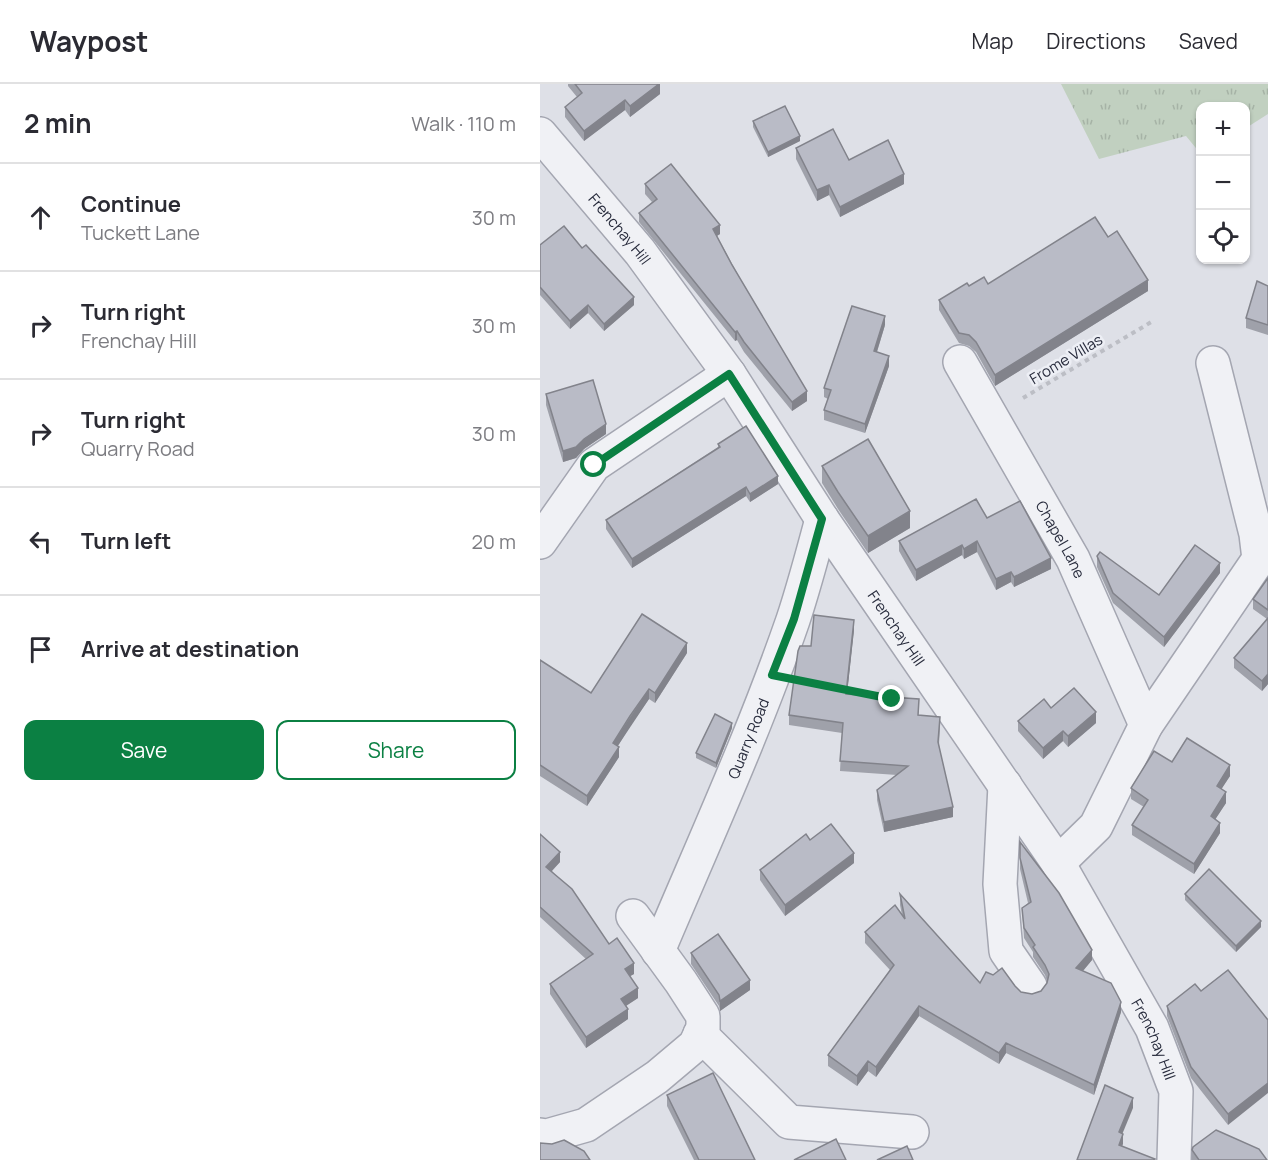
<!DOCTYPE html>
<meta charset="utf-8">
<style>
body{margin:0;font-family:Manrope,sans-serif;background:#f7f7f7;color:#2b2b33}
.controls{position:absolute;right:18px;top:18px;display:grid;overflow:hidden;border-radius:12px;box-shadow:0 2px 4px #0004}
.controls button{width:54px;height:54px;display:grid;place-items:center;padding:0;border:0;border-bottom:2px solid #e1e1e2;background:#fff;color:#2b2b33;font:30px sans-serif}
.stop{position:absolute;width:18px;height:18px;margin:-14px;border:4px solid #0b8043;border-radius:50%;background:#fff}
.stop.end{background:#0b8043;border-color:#fff;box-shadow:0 2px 6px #0008}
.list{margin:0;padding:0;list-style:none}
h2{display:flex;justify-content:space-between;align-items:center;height:78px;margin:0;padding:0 24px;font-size:26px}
h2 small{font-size:20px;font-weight:400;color:#7c7c81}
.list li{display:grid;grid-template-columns:39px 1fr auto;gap:18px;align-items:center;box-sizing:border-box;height:108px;padding:0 24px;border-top:2px solid #e1e1e2}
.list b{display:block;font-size:22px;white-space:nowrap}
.list p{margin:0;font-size:20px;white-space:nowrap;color:#7c7c81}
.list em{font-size:20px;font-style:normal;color:#7c7c81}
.actions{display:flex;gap:12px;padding:18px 24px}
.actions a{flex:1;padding:14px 0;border:2px solid #0b8043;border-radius:12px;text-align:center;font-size:21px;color:#0b8043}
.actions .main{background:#0b8043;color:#fff}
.icon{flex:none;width:33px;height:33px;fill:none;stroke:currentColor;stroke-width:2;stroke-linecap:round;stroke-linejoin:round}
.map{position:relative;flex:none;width:728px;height:1076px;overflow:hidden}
header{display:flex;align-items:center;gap:36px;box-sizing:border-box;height:84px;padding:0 30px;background:#fff;border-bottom:2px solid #e1e1e2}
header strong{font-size:28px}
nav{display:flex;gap:33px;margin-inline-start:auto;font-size:21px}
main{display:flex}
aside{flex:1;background:#fff}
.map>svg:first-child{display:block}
.grass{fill:url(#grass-tufts)}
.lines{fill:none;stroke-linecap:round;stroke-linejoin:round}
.minor-casing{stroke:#a4a6b1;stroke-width:36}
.path{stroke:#bcbec5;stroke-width:4;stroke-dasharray:4.5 4.5;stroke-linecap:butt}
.minor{stroke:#f0f1f5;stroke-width:33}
.wall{fill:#9fa1aa}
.shaded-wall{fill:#82838b}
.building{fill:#b9bbc6;stroke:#82838b;stroke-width:1.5}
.route{stroke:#0b8043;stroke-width:8}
.labels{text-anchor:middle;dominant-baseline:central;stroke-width:5;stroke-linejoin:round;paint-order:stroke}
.street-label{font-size:15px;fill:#282c3d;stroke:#edeff5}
</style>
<header>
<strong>Waypost</strong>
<nav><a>Map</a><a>Directions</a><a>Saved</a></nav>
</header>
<main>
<aside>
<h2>2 min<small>Walk · 110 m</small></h2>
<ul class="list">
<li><svg class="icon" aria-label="ahead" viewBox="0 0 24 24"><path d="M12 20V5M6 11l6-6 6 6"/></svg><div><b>Continue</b><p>Tuckett Lane</p></div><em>30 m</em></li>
<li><svg class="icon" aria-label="right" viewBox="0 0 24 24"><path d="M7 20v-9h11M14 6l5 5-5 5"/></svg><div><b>Turn right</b><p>Frenchay Hill</p></div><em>30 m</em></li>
<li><svg class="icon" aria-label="right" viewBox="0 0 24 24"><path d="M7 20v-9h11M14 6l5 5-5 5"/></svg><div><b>Turn right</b><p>Quarry Road</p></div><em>30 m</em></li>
<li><svg class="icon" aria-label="left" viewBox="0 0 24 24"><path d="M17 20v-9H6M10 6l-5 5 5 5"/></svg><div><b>Turn left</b></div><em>20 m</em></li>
<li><svg class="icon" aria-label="arrive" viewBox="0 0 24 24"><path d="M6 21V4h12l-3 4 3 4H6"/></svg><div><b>Arrive at destination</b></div></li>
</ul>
<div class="actions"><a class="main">Save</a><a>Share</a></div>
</aside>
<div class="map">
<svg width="728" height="1076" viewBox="0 0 728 1076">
<defs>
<pattern id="grass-tufts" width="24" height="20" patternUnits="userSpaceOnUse" patternTransform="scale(1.5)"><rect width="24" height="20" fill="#c1d0c0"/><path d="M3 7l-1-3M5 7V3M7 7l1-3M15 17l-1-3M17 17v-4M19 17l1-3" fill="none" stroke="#a6b3a6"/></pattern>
</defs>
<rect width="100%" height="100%" fill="#dee0e7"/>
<path class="grass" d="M521 0H728V30L706 44V22H660V69L646 52 559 75Z"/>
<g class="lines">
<g class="minor-casing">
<g id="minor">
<path id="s1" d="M0 50 100 168 189 290 282 435 518 779 612 944 636 1007 634 1076"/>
<path id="s2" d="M420 278 533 475 606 641"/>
<path d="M0 458 54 381 189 290"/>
<path d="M465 701 460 800 466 867 490 902"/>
<path d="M518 779 556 742 606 641 719 475 716 450 673 279"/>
<path id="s3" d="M118 867C164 758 214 649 253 536 264 503 273 469 282 435"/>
<path d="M160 950 249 1038 372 1048"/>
<path d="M0 1051 7 1052 46 1041 117 993 155 961 163 945V932L141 898 93 832"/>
</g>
</g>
<g class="path">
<path d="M483 314 613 237"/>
<path d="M304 605 344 613"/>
</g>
<use href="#minor" class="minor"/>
</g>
<g class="wall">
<path d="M28 0H120V10L90 33 85 26 44 57 25 33V23L37 13 28 2Z"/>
<path d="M213 37 260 57 228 73 213 43Z"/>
<path d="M256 64 309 76 364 100 300 133 289 111 277 117 256 75Z"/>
<path d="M105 100 180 150 177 152 267 317 252 327 204 268 197 256 195 257 99 138V129L112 118 105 110Z"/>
<path d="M568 153 608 207 455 302 436 268 429 262 419 259 399 226V216L429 202 448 200Z"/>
<path d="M0 161 42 164 94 221 64 247 48 229 30 245 0 211Z"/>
<path d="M728 202V251L706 244V234Z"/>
<path d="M345 241 337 268 349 282 325 349 284 336V326L288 315 284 313V304Z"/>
<path d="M6 310 66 350 44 365 36 374 23 378 6 321Z"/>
<path d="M178 360 238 400 210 418 206 412 92 484 66 445V436L178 363Z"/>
<path d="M282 382 370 444 328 469 298 425 282 399Z"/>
<path d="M447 434 511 485 474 503 471 498 456 506 437 468 424 475 422 471 376 497 359 467V457Z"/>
<path d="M557 472 619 511 680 489 624 563 573 519 557 483Z"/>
<path d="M728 494V600L722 607 694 584V574L727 535 713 525V515Z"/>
<path d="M314 546 307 610 379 625 378 631 400 643 399 661 413 733 344 748 337 716V706L357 691 300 687 302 649 249 641V631L271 562Z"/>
<path d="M147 569 115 619 109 615 90 642 78 662 79 673 47 722 0 692V576L51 609Z"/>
<path d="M511 624 556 639 528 663 523 657 503 675 478 647V637Z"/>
<path d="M192 644 176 684 156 674V669Z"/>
<path d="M632 678 690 692 681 705 686 719 675 735 680 749 654 790 592 751V741L604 723 591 715V704Z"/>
<path d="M0 750 20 778 12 787 69 860 94 890 90 892 98 914 86 922 88 935 46 964 10 910V900L46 875 0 833Z"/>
<path d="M480 774 552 876 543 887 581 928 554 1011 466 969 459 980 379 932 336 993 328 987 317 1002 288 982V971L350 886 325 859V848L362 831 360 821V810L440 899 475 902 481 908 492 910 501 907 507 899V897L505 891 493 873V868L484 854 482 824 488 819 480 785Z"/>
<path d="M314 779 245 832 220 796V786Z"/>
<path d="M645 810 721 843 696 868 645 816Z"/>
<path d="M151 869 210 906 180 927 179 922 151 880Z"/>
<path d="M688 886V1041L651 994 627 932V922L661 907Z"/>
<path d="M127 1011 215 1076H154L127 1022Z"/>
<path d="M652 1066 727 1076H652Z"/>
</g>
<g class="shaded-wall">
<path d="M119 0H120V10L90 33V22Z"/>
<path d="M85 16V26L44 57V47Z"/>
<path d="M260 52V57L228 73V68Z"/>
<path d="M364 90V100L300 133V123Z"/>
<path d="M289 101V111L277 117V106Z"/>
<path d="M180 141V150L173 154V145Z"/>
<path d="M608 196V207L455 302V291Z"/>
<path d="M94 213V221L64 247V240Z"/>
<path d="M48 221V229L30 245V237Z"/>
<path d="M345 232V241L334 277V267Z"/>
<path d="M197 247V256L195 257V248Z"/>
<path d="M349 272V282L325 349V340Z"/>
<path d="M267 307V317L252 327V318Z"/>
<path d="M66 340V350L44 365 36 374 23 378V367L44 355Z"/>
<path d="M238 392V400L210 418V410Z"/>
<path d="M206 403V412L92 484V475Z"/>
<path d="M370 427V444L328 469V452Z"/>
<path d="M437 457V468L424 475V465Z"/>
<path d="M422 461V471L376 497V486Z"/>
<path d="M511 474V485L474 503V493Z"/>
<path d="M680 479V489L624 563V553Z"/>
<path d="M471 488V498L456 506V495Z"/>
<path d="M314 536V546L306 619V610Z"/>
<path d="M147 559V569L115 619V609Z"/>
<path d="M728 590V600L722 607V597Z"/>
<path d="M109 605V615L73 669V659Z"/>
<path d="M556 628V639L528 663V652Z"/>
<path d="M192 639V644L176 684V679Z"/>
<path d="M523 647V657L503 675V664Z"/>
<path d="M79 663V673L47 722V712Z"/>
<path d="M690 681V692L677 712V702Z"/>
<path d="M686 708V719L671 742V732Z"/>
<path d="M413 723V733L344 748V738Z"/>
<path d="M680 739V749L654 790V780Z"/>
<path d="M20 768V778L6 793V783Z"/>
<path d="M314 769V779L245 832V821Z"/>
<path d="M721 837V843L696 868V862Z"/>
<path d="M552 866V876L536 895V884Z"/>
<path d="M94 879V890L85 895V885Z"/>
<path d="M210 896V906L180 927V917Z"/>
<path d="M98 904V914L81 925V915Z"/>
<path d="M581 918V928L554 1011V1001Z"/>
<path d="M379 922V932L336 993V983Z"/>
<path d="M88 925V935L46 964V953Z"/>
<path d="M466 959V969L459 980V969Z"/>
<path d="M328 977V987L317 1002V992Z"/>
<path d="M728 999V1009L688 1041V1030Z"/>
<path d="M593 1014V1024L579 1058V1048Z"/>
<path d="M583 1050V1060L579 1071V1061Z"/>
</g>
<g class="building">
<path d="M35 0H119L90 22 85 16 44 47 25 23 42 9Z"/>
<path d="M245 22 260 52 228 68 213 37Z"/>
<path d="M293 45 309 76 348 56 364 90 300 123 289 101 277 106 256 64Z"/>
<path d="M131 80 180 141 173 145 192 181 267 307 252 318 204 258 197 247 195 248 99 129 117 115 105 100Z"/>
<path d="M555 133 568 153 577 147 608 196 455 291 436 258 429 251 419 249 399 216 427 199 429 202 444 193 448 200Z"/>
<path d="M24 142 42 164 46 161 94 213 64 240 48 221 30 237 0 203V161Z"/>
<path d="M717 197 728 202V241L706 234Z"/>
<path d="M312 222 345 232 334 267 349 272 325 340 284 326 291 306 284 304Z"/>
<path d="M53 296 66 340 44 355 36 363 23 367 6 310Z"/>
<path d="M206 342 238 392 210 410 206 403 92 475 66 436 180 363 178 360Z"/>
<path d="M328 355 370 427 328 452 298 408 282 382Z"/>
<path d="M436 415 447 434 480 417 511 474 474 493 471 488 456 495 437 457 424 465 422 461 376 486 359 457Z"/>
<path d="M655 461 680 479 624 553 573 509 557 472 560 468 619 511Z"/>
<path d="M728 494V526L713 515Z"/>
<path d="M102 530 147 559 115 609 109 605 90 632 73 659 79 663 47 712 0 681V576L51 609Z"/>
<path d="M274 531 314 536 306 610 379 615 378 631 400 633 398 658 413 723 344 738 337 706 368 682 300 677 303 639 249 631 258 567 260 562H271Z"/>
<path d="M728 534V590L722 597 694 574Z"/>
<path d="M534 604 556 628 528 652 523 647 503 664 478 637 504 615 511 624Z"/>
<path d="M175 630 192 639 176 679 156 669Z"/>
<path d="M647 654 690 681 677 702 686 708 671 732 680 739 654 780 592 741 608 716 591 704 614 667 632 678Z"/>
<path d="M291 740 314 769 245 821 220 786 266 750 270 756Z"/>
<path d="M0 750 20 768 6 783 32 805 69 860 77 854 94 879 85 885 98 904 81 915 88 925 46 953 10 900 53 870 0 823Z"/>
<path d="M480 758 519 809 552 866 536 884 571 899 581 918 554 1001 466 959 459 969 379 922 336 983 328 977 317 992 288 971 354 881 325 848 355 821 365 835 360 810 440 899 446 888 453 891 462 884 475 902 481 908 492 910 501 907 507 899 509 890 505 881 493 863 495 861 484 844 482 824 491 818 480 774Z"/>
<path d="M669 785 721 837 696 862 645 810Z"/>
<path d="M178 850 210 896 180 917 179 911 151 869Z"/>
<path d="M688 886 728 936V999L688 1030 651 983 627 922 655 900 661 907Z"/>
<path d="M173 989 215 1076H159L127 1011Z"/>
<path d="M565 1001 593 1014 579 1048 583 1050 579 1061 615 1075 614 1076H537Z"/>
<path d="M676 1046 719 1065 727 1076H659L652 1066 653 1063Z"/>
<path d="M296 1055 306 1076H254Z"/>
<path d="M24 1056 44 1067 50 1076H0V1059L12 1060Z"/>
<path d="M367 1062 373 1076H337Z"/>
</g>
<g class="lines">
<path class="route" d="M54 381 189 290 282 435 254 535 232 591 352 615"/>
</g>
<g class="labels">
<g class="street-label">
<text stroke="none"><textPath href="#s1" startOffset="124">Frenchay Hill</textPath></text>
<text transform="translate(526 275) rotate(-31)">Frome Villas</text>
<text stroke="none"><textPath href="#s2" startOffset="204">Chapel Lane</textPath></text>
<text stroke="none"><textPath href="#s1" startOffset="610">Frenchay Hill</textPath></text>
<text stroke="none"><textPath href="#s3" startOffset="231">Quarry Road</textPath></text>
<text stroke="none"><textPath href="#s1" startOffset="1096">Frenchay Hill</textPath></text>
</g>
</g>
</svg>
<div class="controls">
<button>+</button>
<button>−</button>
<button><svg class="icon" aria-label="locate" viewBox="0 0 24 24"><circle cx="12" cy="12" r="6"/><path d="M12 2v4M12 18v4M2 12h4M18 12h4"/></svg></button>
</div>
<div class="stop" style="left:54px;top:381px"></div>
<div class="stop end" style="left:352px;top:615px"></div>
</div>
</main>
